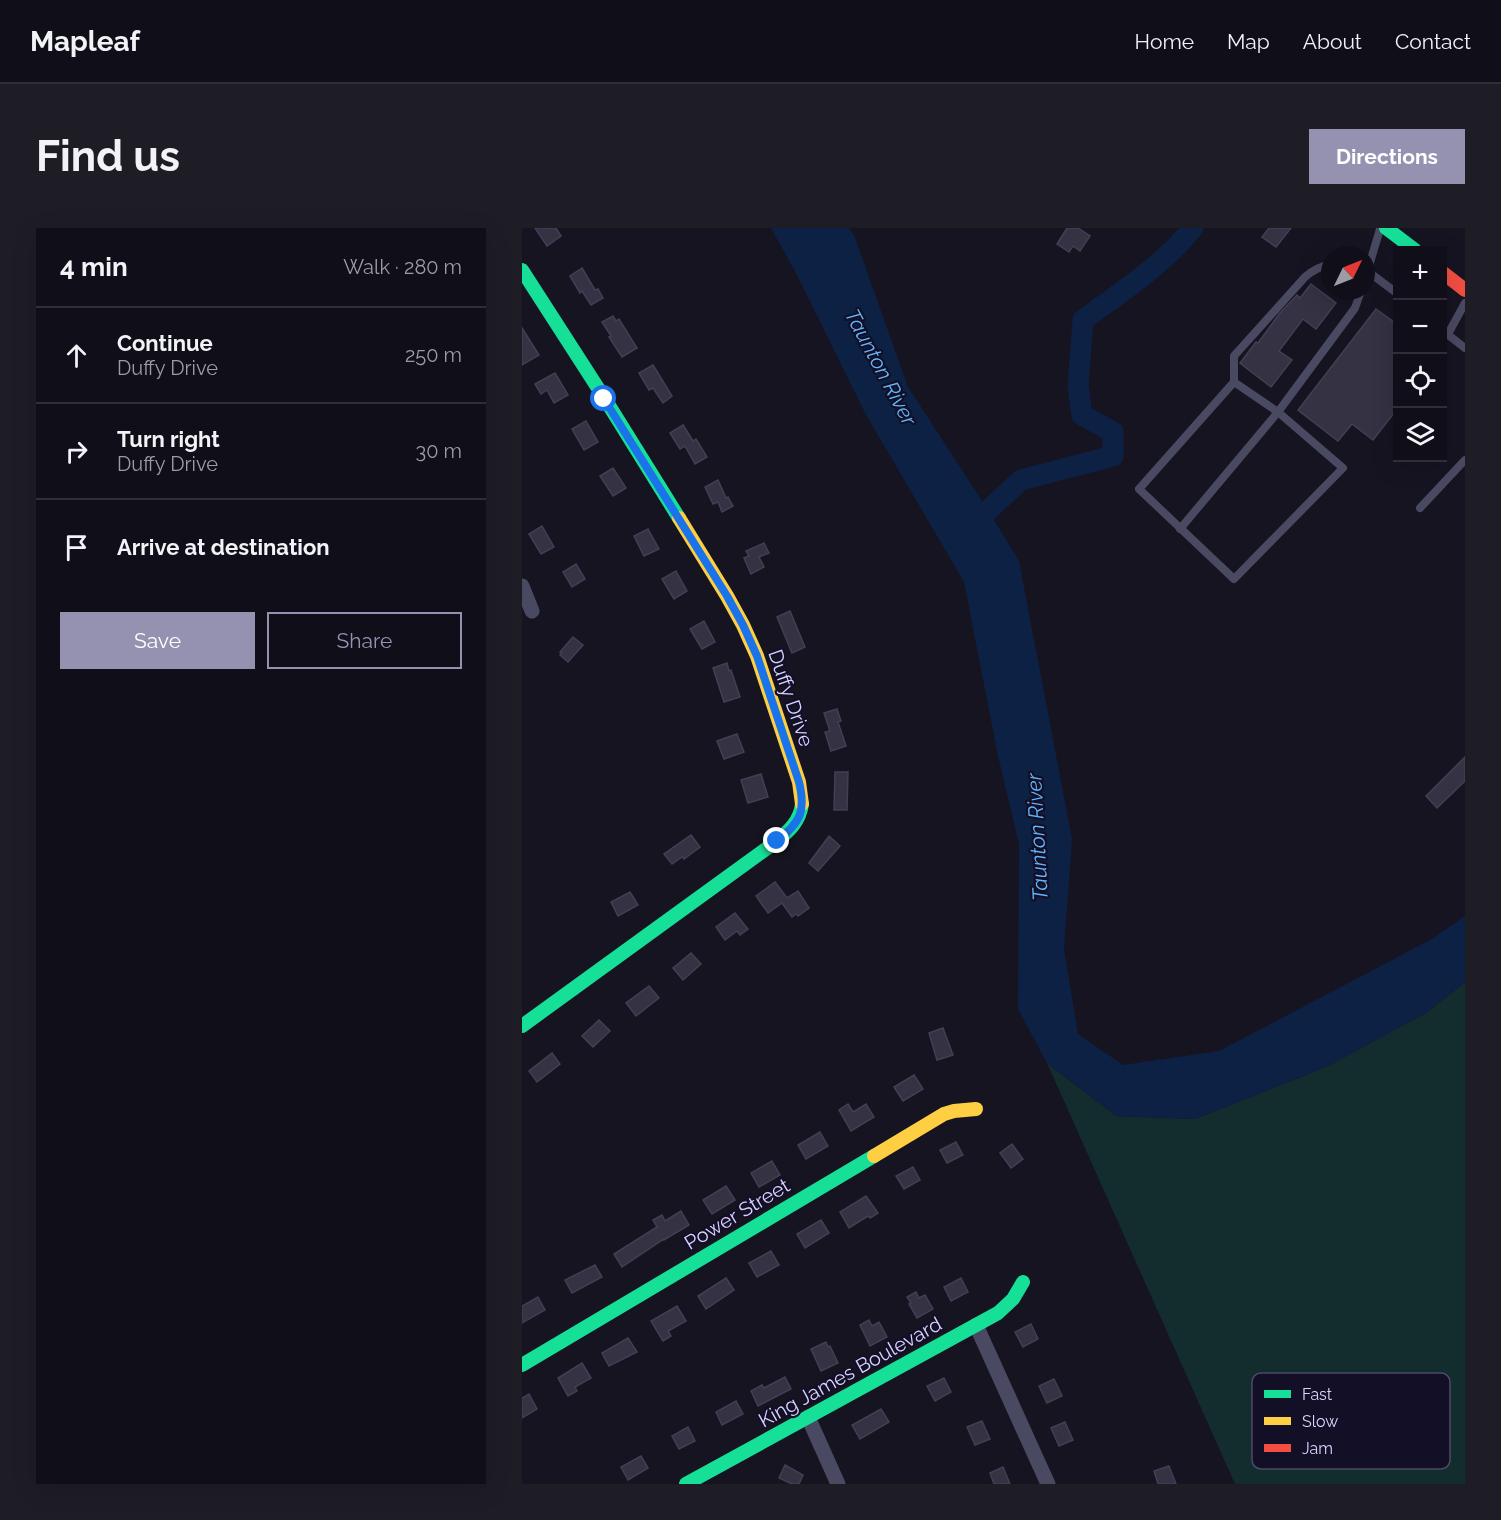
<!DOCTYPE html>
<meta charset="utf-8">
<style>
body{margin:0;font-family:Raleway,sans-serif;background:#1e1d26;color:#f1f3f6}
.controls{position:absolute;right:18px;top:18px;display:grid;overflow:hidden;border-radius:0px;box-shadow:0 6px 24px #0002}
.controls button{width:54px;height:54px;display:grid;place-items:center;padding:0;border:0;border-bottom:2px solid #302f38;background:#100f19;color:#f1f3f6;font:30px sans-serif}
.compass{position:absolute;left:799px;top:18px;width:54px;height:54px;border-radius:50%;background:#100f19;box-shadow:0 6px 24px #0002;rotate:47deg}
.stop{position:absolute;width:18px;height:18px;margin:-14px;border:4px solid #1a73e8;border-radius:50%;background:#fff}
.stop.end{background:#1a73e8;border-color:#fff;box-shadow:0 2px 6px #0008}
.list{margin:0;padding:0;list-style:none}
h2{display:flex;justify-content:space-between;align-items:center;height:78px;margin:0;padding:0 24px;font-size:26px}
h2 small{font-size:20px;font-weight:400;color:#9c9ca2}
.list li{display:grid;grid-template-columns:39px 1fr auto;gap:18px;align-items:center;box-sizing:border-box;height:96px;padding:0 24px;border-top:2px solid #302f38}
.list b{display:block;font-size:22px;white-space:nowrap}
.list p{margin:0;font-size:20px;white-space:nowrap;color:#9c9ca2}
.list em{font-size:20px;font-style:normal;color:#9c9ca2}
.actions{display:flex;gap:12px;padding:18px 24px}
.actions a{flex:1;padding:14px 0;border:2px solid #9591b1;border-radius:0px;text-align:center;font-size:21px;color:#9591b1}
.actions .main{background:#9591b1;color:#fff}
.icon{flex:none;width:33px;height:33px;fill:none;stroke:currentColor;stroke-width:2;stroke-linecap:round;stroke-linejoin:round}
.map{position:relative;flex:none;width:943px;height:1256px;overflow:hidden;border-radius:0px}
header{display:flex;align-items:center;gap:36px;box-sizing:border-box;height:84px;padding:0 30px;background:#100f19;border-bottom:2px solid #302f38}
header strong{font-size:28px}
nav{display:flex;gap:33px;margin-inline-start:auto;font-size:21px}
.intro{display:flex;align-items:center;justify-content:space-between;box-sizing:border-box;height:144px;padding:0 36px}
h1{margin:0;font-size:42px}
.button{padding:15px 27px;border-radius:0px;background:#9591b1;color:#fff;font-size:21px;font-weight:700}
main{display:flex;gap:36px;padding:0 36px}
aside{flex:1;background:#100f19;border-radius:0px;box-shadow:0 6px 24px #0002}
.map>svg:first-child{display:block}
.green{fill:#132c2d}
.water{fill:#0d2144}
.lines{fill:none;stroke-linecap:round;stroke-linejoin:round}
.river{stroke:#0d2144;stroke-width:21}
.building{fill:#343243;stroke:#433f54;stroke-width:1.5}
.lane{stroke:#4a4962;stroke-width:8}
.street{stroke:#4a4962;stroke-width:15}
.fast{stroke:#16e098;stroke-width:14}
.slow{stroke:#ffcf43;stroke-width:14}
.jam{stroke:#f24e42;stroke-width:14}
.route{stroke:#1a73e8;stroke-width:8}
.labels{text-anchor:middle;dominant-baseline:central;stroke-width:4.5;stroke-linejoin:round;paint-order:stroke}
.street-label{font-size:20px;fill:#d9d4ff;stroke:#130f26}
.water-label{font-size:21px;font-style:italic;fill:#62b6ff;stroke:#130f26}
.key{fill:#130f26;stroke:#4e4a67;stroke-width:1.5}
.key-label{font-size:16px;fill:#d9d4ff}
</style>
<header>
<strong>Mapleaf</strong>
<nav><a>Home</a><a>Map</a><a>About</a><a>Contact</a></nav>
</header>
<div class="intro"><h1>Find us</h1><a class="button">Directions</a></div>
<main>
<aside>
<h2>4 min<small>Walk · 280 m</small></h2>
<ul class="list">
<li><svg class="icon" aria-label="ahead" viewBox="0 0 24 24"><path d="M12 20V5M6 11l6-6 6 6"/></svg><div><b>Continue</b><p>Duffy Drive</p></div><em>250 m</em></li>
<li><svg class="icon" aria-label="right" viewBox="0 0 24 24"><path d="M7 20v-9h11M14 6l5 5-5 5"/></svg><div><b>Turn right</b><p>Duffy Drive</p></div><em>30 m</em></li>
<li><svg class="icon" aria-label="arrive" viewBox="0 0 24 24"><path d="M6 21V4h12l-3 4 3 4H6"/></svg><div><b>Arrive at destination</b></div></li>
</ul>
<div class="actions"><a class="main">Save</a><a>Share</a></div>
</aside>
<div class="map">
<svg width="943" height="1256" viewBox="0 0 943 1256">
<rect width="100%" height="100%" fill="#161421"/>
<path class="green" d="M943 754V1256H713L525 835 594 888 673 891 804 839 905 784Z"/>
<path class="water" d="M249 0H327L332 7 386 159 466 282 497 333 550 611 542 721 556 806 601 837 697 823 910 711 943 688V754L905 784 804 839 673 891 594 888 525 835 496 781 497 616 476 528 442 354 343 185 275 47Z"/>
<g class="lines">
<path class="river" d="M447 300 499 252 591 228V204L560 187 556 158 561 92C599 64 641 37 671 0"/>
</g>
<g class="building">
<path d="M13 0H34L39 8 25 18Z"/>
<path d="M545 0H556L568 8 558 23 551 18 547 24 535 16Z"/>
<path d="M747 0H769L754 19 740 9Z"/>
<path d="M60 40 73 62 76 61 81 70 69 77 60 63 58 65 48 48Z"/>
<path d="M789 56 814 75 794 101 781 91 757 123 770 132 749 159 718 135 734 114 736 115 758 85 775 67 778 70Z"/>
<path d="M854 81 876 97V180L851 212 830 196 816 213 776 182Z"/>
<path d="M91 88 94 93 97 91 115 120 100 129 87 109 89 108 80 94Z"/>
<path d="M0 100 17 127 0 137Z"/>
<path d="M131 137 150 168 141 175 131 160 127 162 117 145Z"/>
<path d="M33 145 46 167 32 175 25 162 19 166 13 156Z"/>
<path d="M64 193 76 214 62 222 50 201Z"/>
<path d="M161 197 171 213 174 211 185 229 173 236 163 218 158 221 148 205Z"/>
<path d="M91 240 104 260 91 268 78 248Z"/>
<path d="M196 252 204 270 206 269 211 278 200 284 196 274 191 276 183 259Z"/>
<path d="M20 298 32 319 19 326 7 306Z"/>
<path d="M126 301 137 321 122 328 112 308Z"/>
<path d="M242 315 247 325 237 329 242 339 229 346 222 330 227 328 224 323Z"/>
<path d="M54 336 63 351 50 359 41 344Z"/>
<path d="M154 343 165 363 152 371 140 351Z"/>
<path d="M268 383 283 419 270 425 255 389Z"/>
<path d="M182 393 193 414 180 421 168 401Z"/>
<path d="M51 409 61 417 46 434 38 427 40 425 38 424Z"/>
<path d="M205 435 207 443 209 442 218 469 202 474 191 440Z"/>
<path d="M315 481 319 493 316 494 324 518 309 523 303 504 308 503 302 485Z"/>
<path d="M215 506 222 524 202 531 195 513Z"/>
<path d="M943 529V553L915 580 904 568Z"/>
<path d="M313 544H326L325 582H312Z"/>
<path d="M239 546 246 569 226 575 219 552Z"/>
<path d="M169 607 178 619 162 631 160 629 150 636 142 626Z"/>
<path d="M307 608 318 618 296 643 287 635Z"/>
<path d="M253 654 265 670 276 663 287 680 276 688 274 686 270 689 260 675 246 685 234 668Z"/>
<path d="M108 664 116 677 96 688 89 674Z"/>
<path d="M213 685 226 701 218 707 215 703 203 712 194 699Z"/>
<path d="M169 725 179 736 161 752 151 740Z"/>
<path d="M127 758 137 770 114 788 104 775Z"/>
<path d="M77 792 88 803 71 819 60 808Z"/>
<path d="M421 800 431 827 415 832 407 805Z"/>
<path d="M30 825 38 836 15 854 7 843Z"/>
<path d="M392 847 401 861 381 873 372 859Z"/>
<path d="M326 876 331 884 344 876 352 889 329 903 317 882Z"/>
<path d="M298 904 306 918 284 931 276 917Z"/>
<path d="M434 914 441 927 425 935 418 922Z"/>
<path d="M490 916 501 931 489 940 478 925Z"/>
<path d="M250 933 258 947 237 959 229 945Z"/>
<path d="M391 939 398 952 382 961 374 948Z"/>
<path d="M204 958 213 972 190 986 181 972Z"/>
<path d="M344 968 356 985 348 990 346 988 327 1000 318 984Z"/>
<path d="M159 983 167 997 142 1012V1011L100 1039 92 1026 135 999 131 992 140 987 143 993Z"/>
<path d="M299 992 307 1005 283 1020 275 1006Z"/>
<path d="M249 1023 257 1037 235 1049 227 1035Z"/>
<path d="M73 1037 80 1049 50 1065 43 1052Z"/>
<path d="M204 1050 212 1062 184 1081 176 1068Z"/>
<path d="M439 1050 446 1064 429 1073 422 1059Z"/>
<path d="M394 1064 397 1070 403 1067 411 1081 395 1090 387 1076 389 1075 385 1069Z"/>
<path d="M16 1069 23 1082 0 1095V1078Z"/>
<path d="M155 1078 164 1093 146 1103 149 1108 141 1113 129 1093Z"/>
<path d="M347 1092 350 1098 357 1094 365 1109 348 1118 338 1097Z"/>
<path d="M509 1096 516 1111 501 1119 493 1104Z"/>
<path d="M106 1110 115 1124 87 1138 80 1125Z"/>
<path d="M304 1114 306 1119 308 1118 316 1135 299 1143 289 1121Z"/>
<path d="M60 1135 69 1150 53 1159 55 1163 46 1168 36 1150Z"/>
<path d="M263 1149 269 1161 236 1178 229 1163 240 1157 242 1160Z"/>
<path d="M422 1150 429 1164 413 1173 405 1158Z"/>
<path d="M532 1151 540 1168 525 1175 517 1158Z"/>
<path d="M7 1166 15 1181 0 1190V1170Z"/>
<path d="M214 1173 221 1186 200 1197 194 1184Z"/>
<path d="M359 1181 367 1194 338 1211 330 1197Z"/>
<path d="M460 1193 468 1211 453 1217 445 1199Z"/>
<path d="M543 1194 551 1212 537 1218 529 1200Z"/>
<path d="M166 1199 173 1213 157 1221 150 1208Z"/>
<path d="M119 1228 126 1240 106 1252 99 1239Z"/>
<path d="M263 1237 281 1247 277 1256H270L257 1250Z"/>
<path d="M647 1238 654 1256H636L632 1243Z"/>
<path d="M481 1239 488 1256H472L468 1245Z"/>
</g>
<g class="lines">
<g class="lane">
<path d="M844 42 876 66"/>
<path d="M844 48 858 1"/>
<path d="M920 102 943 120"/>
<path d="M926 106 943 75"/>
<path d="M712 154 756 184 821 240 712 351 617 261Z"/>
<path d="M712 154V128L783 49C791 42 798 38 808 37"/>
<path d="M898 280 943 232"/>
<path d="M658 301 756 184 833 80 839 63"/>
</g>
<g class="street">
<path d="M0 358 10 383"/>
<path d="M454 1097 526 1256"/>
<path d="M286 1189 316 1256"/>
</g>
<g class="fast">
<path d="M864 0 893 22"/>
<path d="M0 42 83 171 157 290"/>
<path d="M0 798 255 613C267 603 278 593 280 576"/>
<path d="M0 1137 352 928"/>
<path d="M164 1256 476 1085 491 1071 501 1054"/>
</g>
<g class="slow">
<path d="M157 290 205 368 221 397 235 428 277 554 280 576"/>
<path d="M352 928 422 886 432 883 454 881"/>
</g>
<path class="jam" d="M920 44 943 62"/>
</g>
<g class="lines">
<path class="route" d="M82 171 205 368 221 397 235 428 277 554C284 583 279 594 255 613"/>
</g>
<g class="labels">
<g class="street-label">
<text transform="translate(269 470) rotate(71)">Duffy Drive</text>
<text transform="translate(215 986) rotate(-31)">Power Street</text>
<text transform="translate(328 1144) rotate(-29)">King James Boulevard</text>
</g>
<g class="water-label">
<text transform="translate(359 139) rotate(62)">Taunton River</text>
<text transform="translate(515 609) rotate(-93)">Taunton River</text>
</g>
</g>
<rect x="730" y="1145" width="198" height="96" rx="9" class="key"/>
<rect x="742" y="1162" width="27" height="8" fill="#16e098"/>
<rect x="742" y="1189" width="27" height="8" fill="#ffcf43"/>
<rect x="742" y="1216" width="27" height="8" fill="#f24e42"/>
<g class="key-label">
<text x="780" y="1172">Fast</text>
<text x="780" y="1199">Slow</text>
<text x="780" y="1226">Jam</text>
</g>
</svg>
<div class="controls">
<button>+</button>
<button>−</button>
<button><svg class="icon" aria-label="locate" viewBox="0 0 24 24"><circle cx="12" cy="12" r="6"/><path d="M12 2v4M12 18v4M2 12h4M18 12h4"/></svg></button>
<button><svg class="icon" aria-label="layers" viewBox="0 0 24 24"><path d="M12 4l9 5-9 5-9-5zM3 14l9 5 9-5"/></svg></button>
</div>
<svg class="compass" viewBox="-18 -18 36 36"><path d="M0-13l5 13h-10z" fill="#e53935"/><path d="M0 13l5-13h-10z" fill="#9c9ca2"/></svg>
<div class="stop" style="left:82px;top:171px"></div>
<div class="stop end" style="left:255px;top:613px"></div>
</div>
</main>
